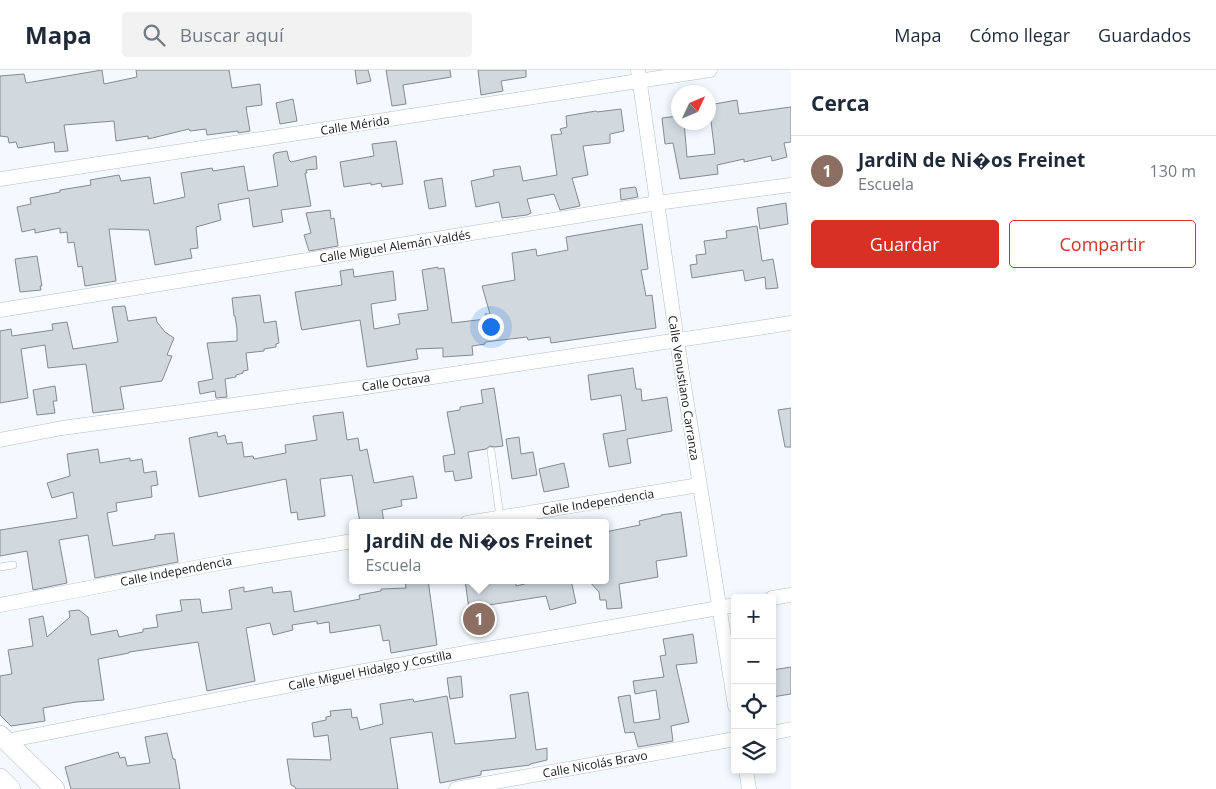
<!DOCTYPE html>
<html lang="es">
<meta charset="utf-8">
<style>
body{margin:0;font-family:"Open Sans",sans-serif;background:#f2f2f3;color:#1f2937}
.controls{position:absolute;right:15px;bottom:15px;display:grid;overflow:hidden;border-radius:5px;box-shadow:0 2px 8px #0003}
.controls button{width:45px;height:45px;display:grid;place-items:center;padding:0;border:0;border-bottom:1px solid #e0e1e3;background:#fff;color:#1f2937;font:25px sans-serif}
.compass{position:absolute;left:671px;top:15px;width:45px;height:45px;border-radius:50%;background:#fff;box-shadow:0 2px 8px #0003;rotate:46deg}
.you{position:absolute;left:490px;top:256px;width:18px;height:18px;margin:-12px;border:4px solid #fff;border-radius:50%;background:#1a73e8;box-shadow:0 0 0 8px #1a73e833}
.badge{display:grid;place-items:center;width:32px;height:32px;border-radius:50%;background:#d93025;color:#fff;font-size:16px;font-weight:700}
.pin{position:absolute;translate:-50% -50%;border:2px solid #fff;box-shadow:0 1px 5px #0006}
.popup{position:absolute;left:349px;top:449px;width:260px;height:65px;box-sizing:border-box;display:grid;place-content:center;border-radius:5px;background:#fff;filter:drop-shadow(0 1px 4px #0005);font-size:16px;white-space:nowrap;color:#747a83}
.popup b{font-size:19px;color:#1f2937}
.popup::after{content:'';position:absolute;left:50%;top:100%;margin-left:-10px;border:10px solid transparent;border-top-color:#fff}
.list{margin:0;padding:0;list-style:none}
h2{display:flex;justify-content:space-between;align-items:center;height:65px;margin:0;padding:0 20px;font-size:21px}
h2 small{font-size:16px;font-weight:400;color:#747a83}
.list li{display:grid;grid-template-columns:32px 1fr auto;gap:15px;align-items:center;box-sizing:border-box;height:70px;padding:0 20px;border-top:1px solid #e0e1e3}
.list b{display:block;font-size:19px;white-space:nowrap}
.list p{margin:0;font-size:16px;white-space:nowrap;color:#747a83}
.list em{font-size:16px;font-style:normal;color:#747a83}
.actions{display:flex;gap:10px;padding:15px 20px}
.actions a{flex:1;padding:11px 0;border:1px solid #d93025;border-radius:5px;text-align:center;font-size:18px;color:#d93025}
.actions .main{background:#d93025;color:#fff}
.icon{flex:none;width:28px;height:28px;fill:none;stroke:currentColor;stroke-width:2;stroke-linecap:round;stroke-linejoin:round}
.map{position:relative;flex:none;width:791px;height:719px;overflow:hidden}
header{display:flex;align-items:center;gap:30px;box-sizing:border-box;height:70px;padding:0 25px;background:#fff;border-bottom:1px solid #e0e1e3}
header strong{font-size:24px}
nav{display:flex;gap:28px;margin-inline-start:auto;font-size:18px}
.search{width:350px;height:45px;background:#f2f2f3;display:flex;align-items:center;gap:12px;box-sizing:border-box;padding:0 18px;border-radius:5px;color:#747a83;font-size:19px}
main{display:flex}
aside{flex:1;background:#fff}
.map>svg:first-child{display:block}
.building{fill:#d1d9df;stroke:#848a91}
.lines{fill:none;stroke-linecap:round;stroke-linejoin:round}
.service-casing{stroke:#b5bcc3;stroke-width:8}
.minor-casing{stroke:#b5bcc3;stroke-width:15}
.secondary-casing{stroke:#b5bcc3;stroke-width:20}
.service{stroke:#fff;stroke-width:7}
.minor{stroke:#fff;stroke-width:14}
.secondary{stroke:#fff;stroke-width:19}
.labels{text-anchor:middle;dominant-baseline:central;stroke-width:4;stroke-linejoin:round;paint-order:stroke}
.street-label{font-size:12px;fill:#16181b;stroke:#fff}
</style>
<header>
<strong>Mapa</strong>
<div class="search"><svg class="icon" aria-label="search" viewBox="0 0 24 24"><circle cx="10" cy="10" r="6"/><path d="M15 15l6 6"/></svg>Buscar aquí</div>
<nav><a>Mapa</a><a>Cómo llegar</a><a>Guardados</a></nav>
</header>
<main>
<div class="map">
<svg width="791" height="719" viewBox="0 0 791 719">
<rect width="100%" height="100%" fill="#f3f9ff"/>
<g class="building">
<path d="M102 0 104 14 137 7 136 0H229L232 18 260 14 262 35 246 37 250 61 238 63V61L207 65 206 59 190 61 189 59 148 69V66L116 71 114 51 64 55 68 81 55 82 54 72 18 78 16 72 9 73 8 67 0 66V6L24 4 26 13Z"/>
<path d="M355 0H368L371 11 357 14Z"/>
<path d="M386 0H450L451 7 403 15 406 34 392 36Z"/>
<path d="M478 0H526V7L501 11 503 21 481 25Z"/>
<path d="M293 29 297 51 280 54 276 33Z"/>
<path d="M737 30 739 44 791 37V72L784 73 787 87 772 91 771 86 744 92V89L717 95 718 104 680 109 673 73 665 74 662 48 678 46V52H684L687 87 715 84 709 35Z"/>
<path d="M621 39 624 61 610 64V73L583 76 588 105 572 108 580 136 560 140 554 124 527 129 531 143 527 145 502 148 499 132 476 137 471 111 494 106 493 100 520 96 523 111 557 105 551 65 562 64 560 59 567 57 566 46 596 41 597 42Z"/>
<path d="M396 71 403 114 382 117 381 113 371 115V113L344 117 340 92 374 86 372 74Z"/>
<path d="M287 81 289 90 291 92 316 86 317 99 306 100 307 103H305L311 136 281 140 283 152 253 157 249 128 218 134 221 150 196 157 198 178 190 179 192 188 155 195 149 160 109 159 116 211 85 216 82 196 78 197 74 172 68 173 67 162 60 163V158L35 163V159L22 162 17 137 31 134 30 128 60 122V120L91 115 90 110 119 105 121 111 150 107 154 134 185 127 181 103 212 98 213 101 244 96 248 121 278 116 273 85 275 84V83Z"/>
<path d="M442 108 446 136 429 139 424 111Z"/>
<path d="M635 117 636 118 638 127 621 130 620 119Z"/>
<path d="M786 133 788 154 760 159 757 138Z"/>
<path d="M330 140 331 149 334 148 338 176 309 181 304 165 311 163 306 143Z"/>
<path d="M642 154 648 199 641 200 646 226 652 225 656 258 551 273 550 267 528 270 527 267 485 272V274L472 276 473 285 443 287V278L416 279 418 289 367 297 360 250 302 260 301 257 295 222 342 215 340 201 353 199 354 207 393 201 396 230 371 234 374 259 400 254 398 244 428 240 422 200 438 197V199L444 198 452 253 486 249 485 244H490L482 216 515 210 512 183 536 179 537 186 568 180 566 167Z"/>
<path d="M757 156 762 191 773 189 778 218 766 219 765 207 745 211 743 200 692 208 690 195 697 194 696 185 706 184 704 171 727 168 726 161Z"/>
<path d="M37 186 42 216H40L41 220 20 222 15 189Z"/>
<path d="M260 225 264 253 276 251 279 273 276 274V277L264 279V281L246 283 248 300 243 301V303L236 305V307L225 309 227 327 216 328 215 321 200 324 198 312 213 309 207 273 237 271V259L235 246H234L232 228Z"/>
<path d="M125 236 128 251 156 247 157 252 165 262 174 268 167 285 172 286 162 311 120 317 124 339 93 343 86 294 48 298 45 275 21 279 28 328 0 333V261L11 259 12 266 53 260 52 254 67 252 73 279 118 272 112 237Z"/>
<path d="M633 298 636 319H641L642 331 667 327 672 361 627 369 631 393 609 397 603 364 626 360 621 325 591 330 588 305Z"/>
<path d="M55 316 57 331H53L55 343 37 345 33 320Z"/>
<path d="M494 318 503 376 495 377 490 376 486 379 468 382 472 408 455 411 453 401 445 402 443 386 455 384 447 342 460 340V337L483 333 481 320Z"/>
<path d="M791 338V377H785L778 340Z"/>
<path d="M343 342 347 370 358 368 360 381 367 379 374 413 413 406 417 428 401 430 402 436 382 440 384 453H360L352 405 320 409 325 446 298 450 297 442 291 443 286 409 199 427 189 368 217 362 218 367 225 365 227 374 242 372 244 387 253 386 254 389 286 383 285 375 317 370 313 346Z"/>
<path d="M519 367 521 384 533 382 537 405 512 409 506 369Z"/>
<path d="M98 379 100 393 130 388V391L142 389 144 403 156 401 158 415 151 416 152 427 116 433 117 441 107 443 113 476 155 469V465L174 463 178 492 95 508 88 465 59 470 67 513 33 520 27 481 0 486V460L77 448 73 422 52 428 47 413 70 406 67 384Z"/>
<path d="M564 393 569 417 544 422 539 399Z"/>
<path d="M681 442 687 486 656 491 658 507 619 514 622 538 607 539 606 530H600L599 522 588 510H605V462L640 455 639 451 661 446V445Z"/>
<path d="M405 510H428L437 575 391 583 389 570 383 571 380 555 330 563 329 552 317 554V551L292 555 293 560 273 565 270 553 246 558 255 611 207 621 198 572 129 582V583L98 589 104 630 76 632 43 638 45 651 11 656 0 645V606L12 604 8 580 33 576 29 549 43 546 47 567 70 547 69 541 79 540 88 547 91 565 117 560 119 567 143 562V559L158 557 156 545 182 541 180 530 200 529 202 543 232 539 229 520 244 517V522L272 517 273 523 291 521 294 542 360 529 359 525 381 521V519L406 518Z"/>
<path d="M465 510H516V516L541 510H571L576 533 550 540 546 526 489 535 491 551 471 554Z"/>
<path d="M693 564 697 593 676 595 689 652 671 656 673 671 638 677 634 662 625 663 618 627 630 625 634 653 660 649 656 620 635 624 633 611 664 607 660 586 666 585 663 569Z"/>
<path d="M791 597V624L772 627V600Z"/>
<path d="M461 606 463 627 450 629 447 608Z"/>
<path d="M528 622 536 680 547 678V690L530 694V695L481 701V705L440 713 432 662 390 668 398 719H296L295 717 291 715 287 689 331 690 328 665 314 667 312 653 326 650V647L331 646 330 641 351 639 352 648 357 647 360 660 383 654 380 634 413 629 414 632 447 626 455 674 516 668 510 625Z"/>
<path d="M167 663 173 689H175L180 719H71L65 697 118 682 120 688 125 687 127 696 150 693 145 667Z"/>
</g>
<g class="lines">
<g class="service-casing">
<g id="service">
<path d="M491 381 500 447"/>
<path d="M0 497 13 495"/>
</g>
</g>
<g class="minor-casing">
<g id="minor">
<path d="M638 0 677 271 735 636"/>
<path d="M0 109 710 0"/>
<path d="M0 240 657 133 790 115"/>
<path d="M0 370 62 358 373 316 791 253"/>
<path d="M467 453 699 415"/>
<path d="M772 528 791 525"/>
<path d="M0 535 225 492 353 471"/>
<path d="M772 663 791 659"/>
<path d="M6 671 352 603 735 535"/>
<path d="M746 700 749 719"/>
<path d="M456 719 735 669"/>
</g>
</g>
<g class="secondary-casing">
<g id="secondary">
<path d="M0 665 55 719"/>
<path d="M0 708 11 719"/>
</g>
</g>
<use href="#service" class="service"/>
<use href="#minor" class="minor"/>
<use href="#secondary" class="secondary"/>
</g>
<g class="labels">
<g class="street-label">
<text transform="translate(355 55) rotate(-9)">Calle Mérida</text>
<text transform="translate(395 176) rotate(-9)">Calle Miguel Alemán Valdés</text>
<text transform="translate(396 312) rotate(-8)">Calle Octava</text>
<text transform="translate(684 318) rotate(81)">Calle Venustiano Carranza</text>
<text transform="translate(598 432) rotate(-9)">Calle Independencia</text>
<text transform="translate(176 501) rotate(-11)">Calle Independencia</text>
<text transform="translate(370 600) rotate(-11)">Calle Miguel Hidalgo y Costilla</text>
<text transform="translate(595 694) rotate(-10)">Calle Nicolás Bravo</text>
</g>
</g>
</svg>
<div class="controls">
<button>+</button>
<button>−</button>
<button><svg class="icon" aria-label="locate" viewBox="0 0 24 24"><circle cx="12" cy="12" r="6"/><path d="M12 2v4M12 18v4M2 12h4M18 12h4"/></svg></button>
<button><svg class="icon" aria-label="layers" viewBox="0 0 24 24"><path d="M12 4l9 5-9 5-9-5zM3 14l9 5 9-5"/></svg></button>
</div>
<svg class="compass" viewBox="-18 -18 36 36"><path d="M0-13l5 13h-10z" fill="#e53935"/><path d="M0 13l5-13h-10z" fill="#747a83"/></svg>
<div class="you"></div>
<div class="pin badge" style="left:479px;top:549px;background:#8d6e63">1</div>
<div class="popup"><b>JardiN de Ni�os Freinet</b>Escuela</div>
</div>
<aside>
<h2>Cerca<small></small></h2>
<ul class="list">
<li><span class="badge" style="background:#8d6e63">1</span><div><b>JardiN de Ni�os Freinet</b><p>Escuela</p></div><em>130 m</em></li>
</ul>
<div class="actions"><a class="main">Guardar</a><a>Compartir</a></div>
</aside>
</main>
